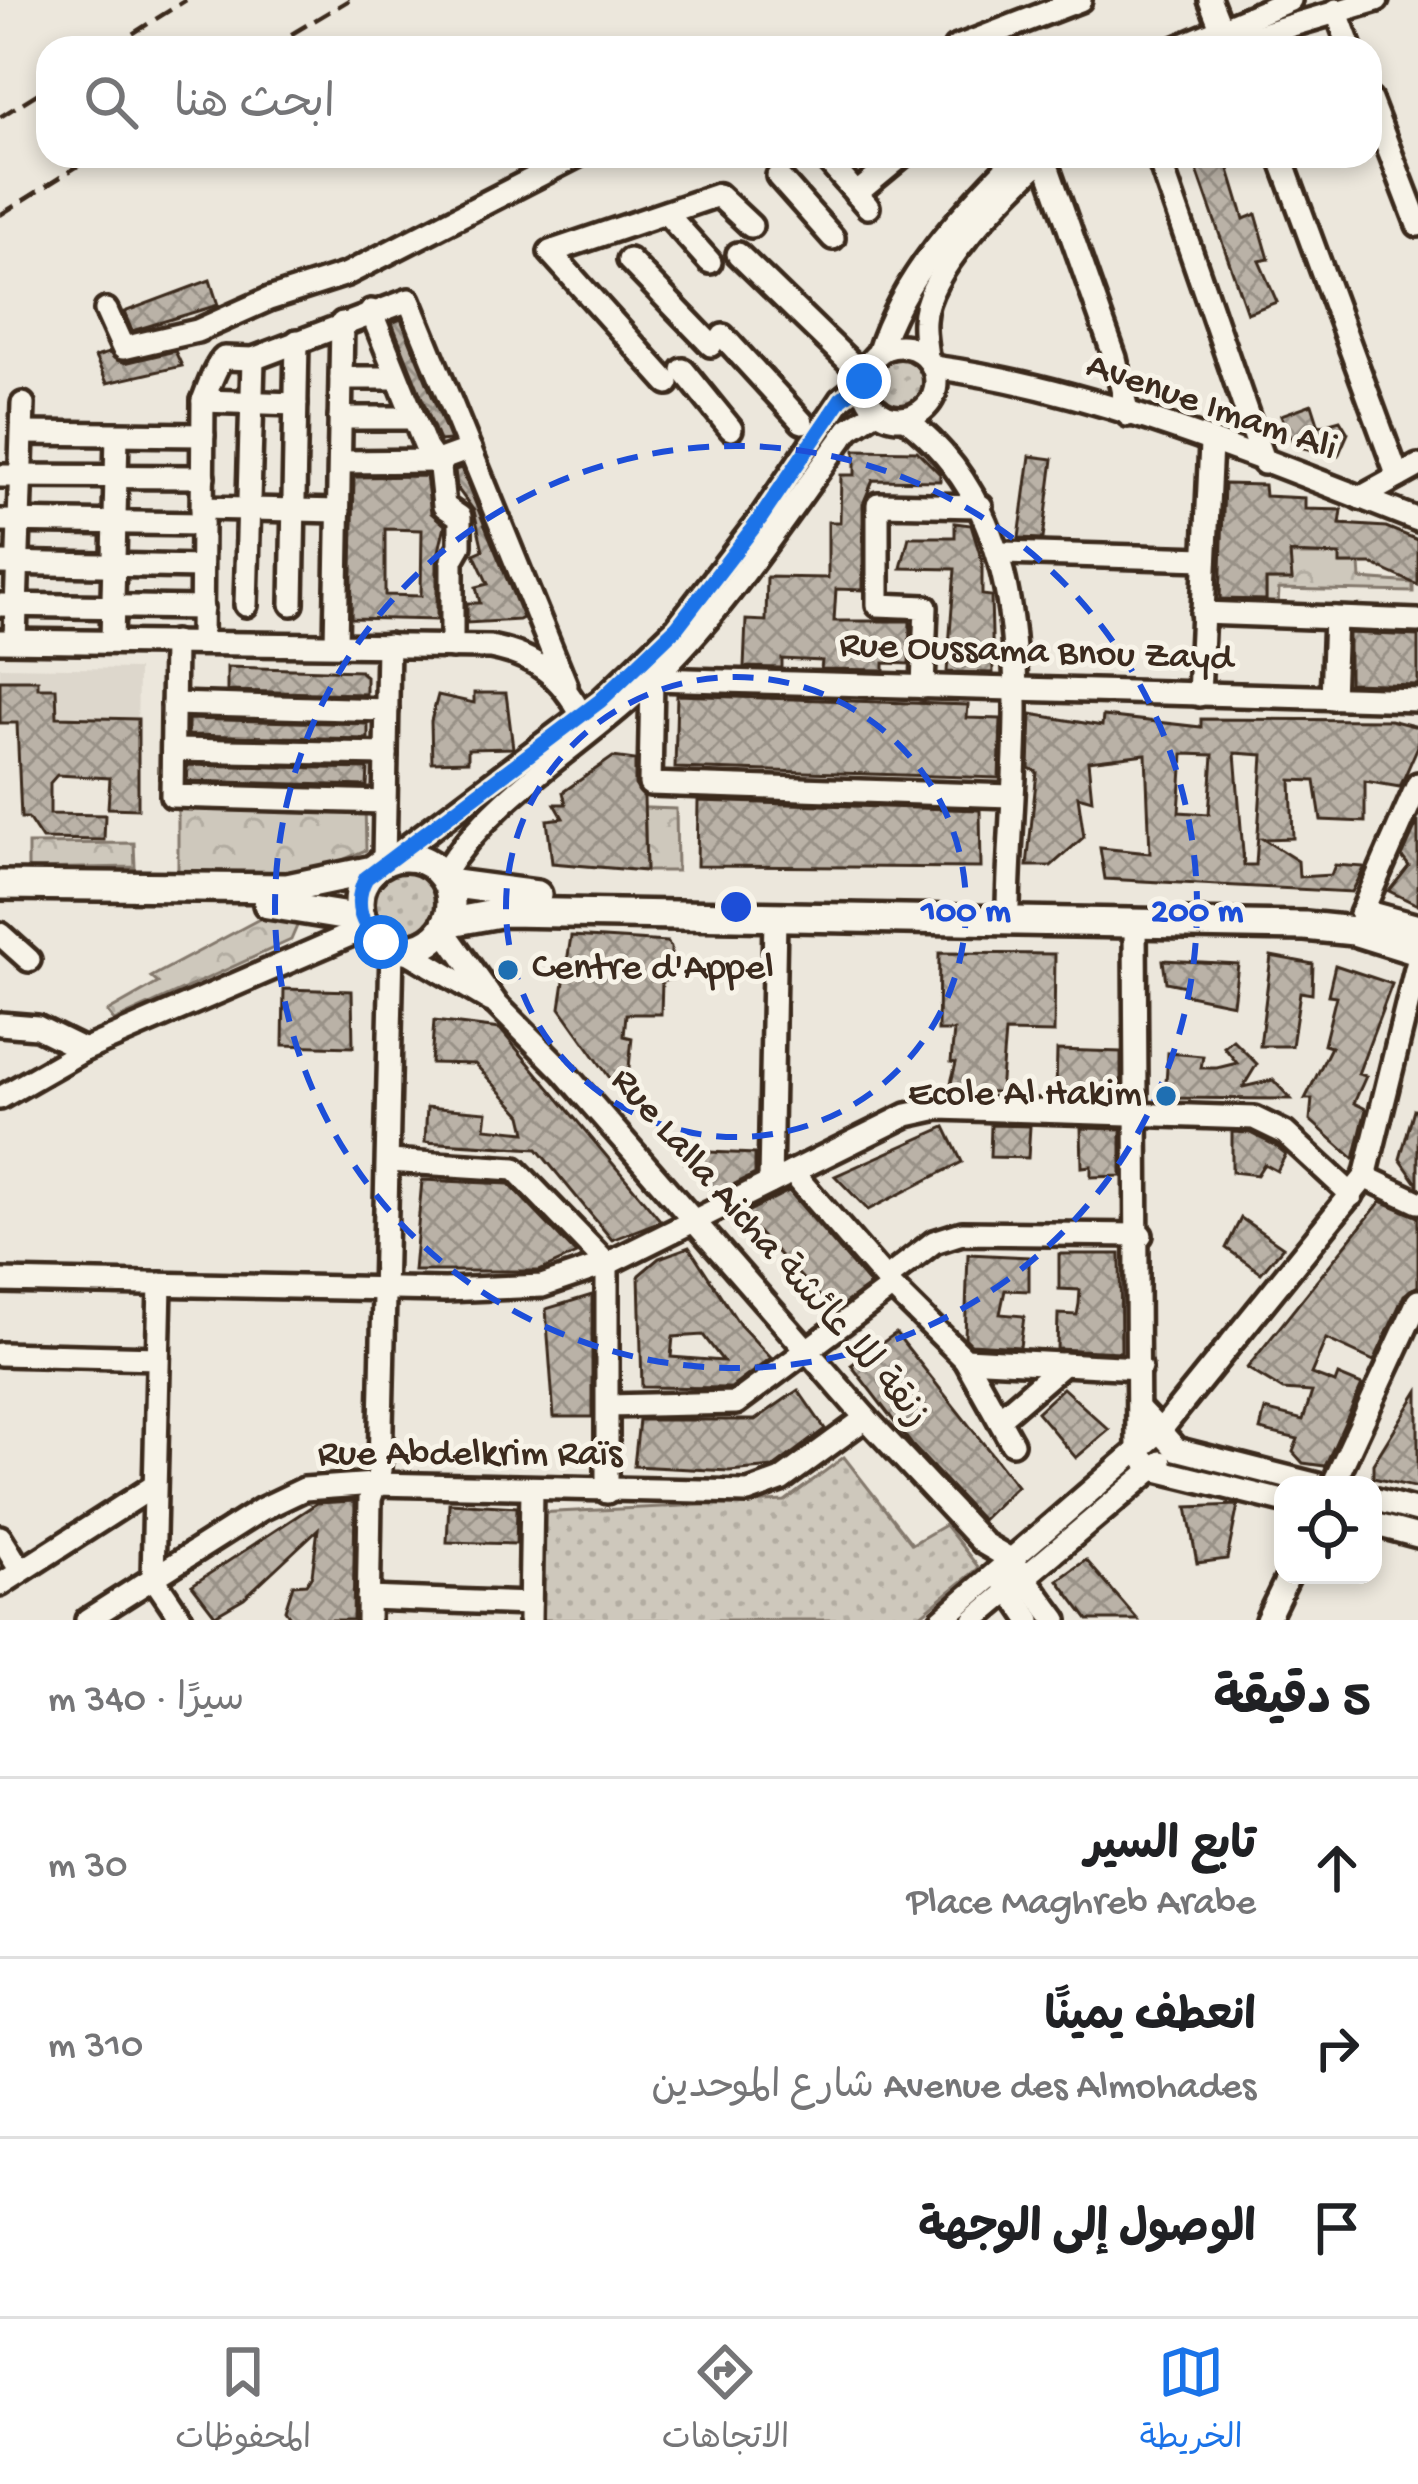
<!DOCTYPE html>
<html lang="ar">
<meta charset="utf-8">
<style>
body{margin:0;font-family:"Gochi Hand","Playpen Sans Arabic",sans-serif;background:#f2f2f2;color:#202124;direction:rtl}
.controls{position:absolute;right:36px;bottom:36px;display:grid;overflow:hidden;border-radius:24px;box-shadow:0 6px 18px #0003}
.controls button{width:108px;height:108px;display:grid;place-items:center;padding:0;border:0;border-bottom:3px solid #e0e0e0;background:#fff;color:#202124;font:60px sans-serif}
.stop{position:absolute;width:36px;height:36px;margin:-27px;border:9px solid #1a73e8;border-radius:50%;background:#fff}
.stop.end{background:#1a73e8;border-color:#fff;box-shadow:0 3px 12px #0008}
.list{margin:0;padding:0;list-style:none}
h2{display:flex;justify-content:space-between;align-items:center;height:156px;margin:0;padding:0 48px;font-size:51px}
h2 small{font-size:39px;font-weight:400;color:#757577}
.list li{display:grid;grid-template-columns:78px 1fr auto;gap:36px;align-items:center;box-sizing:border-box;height:180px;padding:0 48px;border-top:3px solid #e0e0e0}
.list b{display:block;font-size:45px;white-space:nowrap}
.list p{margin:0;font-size:39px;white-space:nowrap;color:#757577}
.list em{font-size:39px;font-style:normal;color:#757577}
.icon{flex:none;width:66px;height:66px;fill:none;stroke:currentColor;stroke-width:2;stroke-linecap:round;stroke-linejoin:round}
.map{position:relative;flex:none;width:1418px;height:1620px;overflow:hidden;direction:ltr}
.search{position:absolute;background:#fff;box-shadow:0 6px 18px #0003;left:36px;right:36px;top:36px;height:132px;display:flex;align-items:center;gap:30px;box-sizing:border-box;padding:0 42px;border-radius:36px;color:#757577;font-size:45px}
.sheet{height:696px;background:#fff}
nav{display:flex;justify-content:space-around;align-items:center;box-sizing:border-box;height:168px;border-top:3px solid #e0e0e0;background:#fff;font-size:33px;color:#757577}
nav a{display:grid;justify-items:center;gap:6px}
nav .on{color:#1a73e8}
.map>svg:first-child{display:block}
.built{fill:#ddd7cc}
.grass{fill:url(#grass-dots);stroke:#84796d;stroke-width:3}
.park{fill:url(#park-crowns);stroke:#84796d;stroke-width:3}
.building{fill:url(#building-cross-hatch);stroke:#3b2a1e;stroke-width:3;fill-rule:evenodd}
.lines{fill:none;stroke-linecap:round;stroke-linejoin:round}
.minor-casing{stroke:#3b2a1e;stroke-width:30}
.major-casing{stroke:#3b2a1e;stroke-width:36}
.minor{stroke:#f7f3e8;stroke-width:21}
.major{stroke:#f7f3e8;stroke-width:27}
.rail{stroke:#3b2a1e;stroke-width:4.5;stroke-dasharray:18 9;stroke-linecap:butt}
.route{stroke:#1a73e8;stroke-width:15}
.ring{fill:none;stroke:#1d4ed8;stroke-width:6;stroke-dasharray:21 15}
.poi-dot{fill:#1f6fb2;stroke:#f7f3e8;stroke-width:4.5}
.labels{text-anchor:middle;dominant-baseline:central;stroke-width:10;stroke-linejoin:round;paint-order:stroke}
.street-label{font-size:39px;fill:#3b2a1e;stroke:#f7f3e8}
.poi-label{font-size:39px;fill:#3b2a1e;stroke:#f7f3e8;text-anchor:start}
.centre{fill:#1d4ed8;stroke:#f7f3e8;stroke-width:6}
.ring-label{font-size:36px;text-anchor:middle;font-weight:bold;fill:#1d4ed8;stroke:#f7f3e8;stroke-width:10;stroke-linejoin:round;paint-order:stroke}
</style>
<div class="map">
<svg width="1418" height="1620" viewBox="0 0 1418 1620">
<defs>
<pattern id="grass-dots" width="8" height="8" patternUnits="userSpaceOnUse" patternTransform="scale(3)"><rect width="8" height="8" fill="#cec8bc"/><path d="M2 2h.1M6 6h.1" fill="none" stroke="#b2aca1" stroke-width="1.8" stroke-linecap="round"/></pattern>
<pattern id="park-crowns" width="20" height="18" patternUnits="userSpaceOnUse" patternTransform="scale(3)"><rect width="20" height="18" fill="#cec8bc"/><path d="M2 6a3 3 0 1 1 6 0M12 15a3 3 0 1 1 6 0" fill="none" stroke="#b2aca1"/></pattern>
<pattern id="building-cross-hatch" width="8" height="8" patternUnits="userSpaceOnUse" patternTransform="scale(3)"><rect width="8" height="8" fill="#bab2a7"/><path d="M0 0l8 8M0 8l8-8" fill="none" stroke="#989187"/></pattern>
</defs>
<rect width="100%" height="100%" fill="#ece7dc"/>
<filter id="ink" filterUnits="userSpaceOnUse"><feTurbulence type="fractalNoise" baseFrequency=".00833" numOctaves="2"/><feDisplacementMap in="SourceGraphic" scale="24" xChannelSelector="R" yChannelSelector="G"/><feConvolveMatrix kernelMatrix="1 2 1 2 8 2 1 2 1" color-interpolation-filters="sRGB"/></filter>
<g filter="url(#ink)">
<path class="built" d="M0 667 138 669 137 742 42 724 5 723 0 720Z"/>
<g class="grass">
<circle cx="900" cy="380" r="27"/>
<circle cx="406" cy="900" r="32"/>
<path d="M844 1457 912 1544 945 1525 979 1568 914 1620H534L536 1513 785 1501Z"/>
</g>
<g class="park">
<path d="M1290 555H1340L1341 564H1360L1361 579 1413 583V592L1279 589 1278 606 1266 605V580H1292Z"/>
<path d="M178 796 365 801 366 850 310 874 178 872Z"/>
<path d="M620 807 676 809 677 871H646L645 822H620Z"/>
<path d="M134 843 135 867 28 869V844Z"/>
<path d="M267 915 291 919 297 926 291 940 114 1021 107 1012 158 983 151 977Z"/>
</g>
<g class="building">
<path d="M1192 156H1225L1244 219 1256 214 1269 259 1259 261 1277 302 1247 313Z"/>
<path d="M210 280 218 305 132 331 124 312Z"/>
<path d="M401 319 450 440 439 441 392 323Z"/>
<path d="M175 351 182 366 107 383 95 357 109 353 125 363Z"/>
<path d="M1312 404 1319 426 1340 420 1348 433 1338 456 1295 446 1281 415Z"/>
<path d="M855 450 917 451 940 474V481L873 480 863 504V590L836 589 834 621H910L909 664 884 663V670L821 669 822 661 782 659V668L744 667 746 620 766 621 767 577 828 578V522H840L841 475H855Z"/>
<path d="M1030 456 1053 459 1043 539 1019 538Z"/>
<path d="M461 468 523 618 519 620 467 623V603H480L476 587 488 584 474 554 483 550 474 511 457 488 455 470Z"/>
<path d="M426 476 431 513 445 525 437 560V620L351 618 354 477ZM385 529 422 530 421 596 385 595Z"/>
<path d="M1224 484 1264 485 1265 496 1305 498V509L1342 510 1340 524 1386 527 1418 540V585L1371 564H1340V555L1290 553 1292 580H1266V600L1220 599Z"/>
<path d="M955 523 971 525 982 561V595L991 596 993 673 947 672 955 569 901 568 909 537H955Z"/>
<path d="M1349 633 1418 636V685L1349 683Z"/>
<path d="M227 667 360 671 366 676V694L227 691Z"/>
<path d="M0 680H38V688H56L57 717 138 719V809L108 808 110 778 57 775 50 783V814L105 815 104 840 42 839 28 818H21L17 723H0Z"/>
<path d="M474 693H506L513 748 468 749V761L432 762 431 721 438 695 474 703Z"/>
<path d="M677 695 968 705 967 718 1001 719 999 778 675 768Z"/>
<path d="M1031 714 1102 726 1103 716 1201 727V719L1390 720 1418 727V746L1400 787 1365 781V822L1321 820 1315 781 1291 780 1293 838 1263 839 1298 861 1299 877 1331 875 1335 865 1365 867 1352 892 1105 879 1100 848 1150 853 1146 754 1088 761 1092 800 1078 796 1084 837 1051 866H1027L1037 772 1029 768ZM1235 753 1263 755 1256 865H1244ZM1183 754 1213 755 1209 814 1179 812Z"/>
<path d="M188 719 368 724V739L188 735Z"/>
<path d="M613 757 635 760V785L644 797 646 871 552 863 547 820 563 818 555 804H566L563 792Z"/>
<path d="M187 765 368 769 367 786 187 781Z"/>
<path d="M698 801 980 810 981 868 697 866Z"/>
<path d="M1418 821V905L1389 891 1409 866 1402 857Z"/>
<path d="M571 936 667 942 671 947V980H662L661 1014H626L624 1036 632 1038 627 1087 617 1088 560 1008Z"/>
<path d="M939 953 1055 954 1054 1033 1005 1032 1000 1092 949 1091 956 1063 951 1062 954 1031H938Z"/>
<path d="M1271 956 1313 964 1312 994 1300 992 1292 1046H1260Z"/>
<path d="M1163 960 1238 964 1233 1004 1184 994 1185 986 1166 982Z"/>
<path d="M1335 965 1392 984 1358 1074 1366 1076 1354 1103 1366 1109 1354 1159 1310 1120 1312 1099H1305L1331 1047 1324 1045 1336 996 1328 995Z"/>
<path d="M284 989 352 991 353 1047 283 1045Z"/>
<path d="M434 1021 500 1029 661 1221 612 1240 537 1149 425 1142 427 1107 487 1112 485 1128 526 1132 522 1115 475 1064 431 1063Z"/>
<path d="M1233 1040 1257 1064 1243 1087 1273 1080 1291 1099 1165 1098 1168 1053 1203 1056 1201 1068H1217L1237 1063 1224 1047Z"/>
<path d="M1057 1050 1121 1052V1096L1056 1093Z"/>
<path d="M1414 1109 1418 1110V1185L1400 1159Z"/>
<path d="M991 1125 1030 1126 1028 1158 990 1157Z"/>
<path d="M945 1127 962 1162 868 1210 835 1176Z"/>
<path d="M1081 1128 1121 1129V1176L1091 1177V1166L1082 1167Z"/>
<path d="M1232 1132 1250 1133 1276 1146 1286 1154 1277 1171 1264 1164 1257 1175 1232 1172Z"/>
<path d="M685 1151 755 1154V1174L714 1194 685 1164Z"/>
<path d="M422 1180 509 1184 576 1254 539 1271H414Z"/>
<path d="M789 1191 870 1285 834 1311 741 1215Z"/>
<path d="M1381 1201 1418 1217V1286L1404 1295 1374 1361 1326 1339 1311 1374 1335 1383 1338 1375 1362 1385 1325 1466 1303 1463 1293 1452 1298 1439 1260 1430 1265 1410 1303 1420 1312 1392 1283 1390 1247 1368Z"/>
<path d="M1241 1218 1283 1247 1261 1273 1226 1248Z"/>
<path d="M689 1247 740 1325 771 1358 731 1388 642 1387 639 1275 659 1258ZM703 1335 723 1361 671 1357 673 1337Z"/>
<path d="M968 1254 1029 1257V1291L1005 1290 1000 1314 1024 1316 1020 1347 971 1344 965 1338Z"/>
<path d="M1059 1254H1120L1121 1352 1057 1349 1058 1314 1077 1315 1079 1304 1080 1290 1059 1289Z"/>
<path d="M592 1295V1417H554L546 1309Z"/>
<path d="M896 1333 1017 1486 982 1520 912 1445 851 1365Z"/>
<path d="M1063 1388 1109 1430 1076 1458 1037 1412Z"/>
<path d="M798 1390 825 1429 774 1467 729 1471 634 1466 639 1420H755Z"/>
<path d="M1418 1391V1488L1373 1478V1464Z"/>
<path d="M355 1501 353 1620H292L285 1610 293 1585 306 1584 312 1575 318 1529 244 1598 215 1615 192 1585 317 1503Z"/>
<path d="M449 1503 517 1507 516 1544 447 1542Z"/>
<path d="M1238 1505 1227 1559 1197 1563 1187 1507Z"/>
<path d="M1086 1560 1138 1620H1088L1058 1580Z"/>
</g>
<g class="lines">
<g class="minor-casing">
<g id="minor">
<path d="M1210 0 1221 28"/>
<path d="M1336 10 1350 48"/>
<path d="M955 48 1080 0"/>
<path d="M1176 48 1290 0"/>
<path d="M1215 48 1377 0"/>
<path d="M1370 100 1418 225"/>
<path d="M1158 156 1264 463"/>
<path d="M1280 156 1398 477"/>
<path d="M1044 157 1115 358 1128 415"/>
<path d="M827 160 868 207"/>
<path d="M778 176 833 238"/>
<path d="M856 194 902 156"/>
<path d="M666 213 710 262"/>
<path d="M738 254 864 376"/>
<path d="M629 260 711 345"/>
<path d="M106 310 123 348 197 331 269 299 347 274 577 156"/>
<path d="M371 311 426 448 440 468 444 506 460 517V546L452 560V647"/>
<path d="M723 336 802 422"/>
<circle cx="900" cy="382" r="36"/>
<path d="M878 354C902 276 962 213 1018 156"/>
<path d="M927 358C926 346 923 333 924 321 926 269 1009 191 1045 156"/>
<path d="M933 367C1098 389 1263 460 1418 520"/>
<path d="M683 370 731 429"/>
<path d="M341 378H397"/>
<path d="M668 383 550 252 718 195 751 226"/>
<path d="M203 401 296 404"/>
<path d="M340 418H413"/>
<path d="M905 418C1054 531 1011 742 1008 906"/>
<path d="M23 433 203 435"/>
<path d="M340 462 437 461 470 449"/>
<path d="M0 476 203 477"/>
<path d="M1360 498 1418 466"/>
<path d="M202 508 339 511"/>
<path d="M0 521 202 524"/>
<path d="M1002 553 1205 559"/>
<path d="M0 563 201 567"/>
<path d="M292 604 297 341"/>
<path d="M0 605 202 608"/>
<path d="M246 605 253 359"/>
<path d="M1202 613 1418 621"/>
<path d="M15 639 23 404"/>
<path d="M0 641 490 647C534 655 561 676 582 716"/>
<path d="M112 641 117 435"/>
<path d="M174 642 172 796 385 802"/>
<path d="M201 643 203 401C207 391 216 364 224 358L253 359 409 300 566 685"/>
<path d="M336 644 342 323"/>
<path d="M923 687 926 607 878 605V504L981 506"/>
<path d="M1199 695 1211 444"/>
<path d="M1332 698 1335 618"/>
<path d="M173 704 387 710"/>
<path d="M173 750 386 754"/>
<path d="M1011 796 650 784 652 679 1418 700"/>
<path d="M392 858 600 701 677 627 760 519 841 399 864 381"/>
<path d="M384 861 388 645"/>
<path d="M442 876C493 794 581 747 649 682 728 607 785 515 849 429L878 410"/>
<path d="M1361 914 1418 784"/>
<path d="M1135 924 1138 1453 1153 1469 1283 1501"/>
<path d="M443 929 497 1005 563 1071 866 1418 983 1543 1012 1560 1056 1620"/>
<path d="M0 934 29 960"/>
<path d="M403 949 491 1001"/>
<path d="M0 1024 37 1027 84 1050"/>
<path d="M0 1098 84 1050 366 928"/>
<path d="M388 1161 515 1169 607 1264V1492"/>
<path d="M792 1172 892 1287 965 1359 1140 1368"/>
<path d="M1365 1177 1418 1202"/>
<path d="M770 1183 775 917"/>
<path d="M886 1279 934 1242 962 1233 1141 1235"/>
<path d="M0 1281 445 1290 542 1286 607 1264 907 1115 939 1108 1254 1118 1285 1133 1352 1195"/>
<path d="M160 1284 153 1577 182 1620"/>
<path d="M0 1354 158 1358"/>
<path d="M965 1359 1012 1443"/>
<path d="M608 1406 736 1403 892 1287"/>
<path d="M1140 1410 1160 1431 1365 1177 1418 961"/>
<path d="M999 1419 1063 1364"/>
<path d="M1333 1485 1418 1301"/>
<path d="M1373 1499 1418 1511"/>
<path d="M1373 1524 1418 1536"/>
<path d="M0 1537 21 1571"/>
<path d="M1003 1580 1030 1620"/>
<path d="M0 1585 154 1486"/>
<path d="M368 1598 530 1604"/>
<path d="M87 1620 262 1509 304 1489 375 1484 748 1492 781 1480 866 1418"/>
<path d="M368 1620 370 1499 380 1470 392 947"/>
<path d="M530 1620 532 1489"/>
<path d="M941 1620 1160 1431 1176 1449 1318 1485"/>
<path d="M974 1620 1161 1462"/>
<path d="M1267 1620 1289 1575"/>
</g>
</g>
<g class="major-casing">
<g id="major">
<circle cx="405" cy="903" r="46"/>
<path d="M447 883 537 895"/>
<path d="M0 885 287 888 373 870"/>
<path d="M268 904 361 919"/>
<path d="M1367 915 1418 929"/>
<path d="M446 923 505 912 1305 926 1354 931 1418 951"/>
</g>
</g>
<use href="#minor" class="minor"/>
<use href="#major" class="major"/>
<g class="rail">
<path d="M110 48 186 0"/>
<path d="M268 48 349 0"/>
<path d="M0 117 48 87"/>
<path d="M0 215 94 156"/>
</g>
</g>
</g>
<g class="lines" filter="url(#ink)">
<path class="route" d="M381 942C360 926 353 902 366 878L600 701 677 627 760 519 841 399 864 381"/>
</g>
<g class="ring">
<circle cx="736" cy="907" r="230"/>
<circle cx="736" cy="907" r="461"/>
</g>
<g class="poi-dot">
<circle cx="508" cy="970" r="12"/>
<circle cx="1166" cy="1096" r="12"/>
</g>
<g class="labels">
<g class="street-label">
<text transform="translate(1211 409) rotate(19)">Avenue Imam Ali</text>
<text transform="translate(1036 654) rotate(2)">Rue Oussama Bnou Zayd</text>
<text transform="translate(768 1249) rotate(49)">Rue Lalla Aicha زنقة للا عائشة</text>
<text x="470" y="1456">Rue Abdelkrim Raïs</text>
</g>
<g class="poi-label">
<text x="532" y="970">Centre d'Appel</text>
<text x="1142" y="1096" text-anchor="end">Ecole Al Hakim</text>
</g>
</g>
<circle cx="736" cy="907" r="18" class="centre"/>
<g class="ring-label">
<text x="966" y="920">100 m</text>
<text x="1197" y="920">200 m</text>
</g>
</svg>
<div class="controls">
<button><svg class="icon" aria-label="locate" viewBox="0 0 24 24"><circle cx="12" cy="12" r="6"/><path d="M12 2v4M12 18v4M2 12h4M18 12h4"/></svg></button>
</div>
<div class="stop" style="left:381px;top:942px"></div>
<div class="stop end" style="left:864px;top:381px"></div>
<div class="search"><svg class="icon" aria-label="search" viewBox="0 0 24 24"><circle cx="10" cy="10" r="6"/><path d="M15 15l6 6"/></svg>ابحث هنا</div>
</div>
<section class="sheet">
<h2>5 دقيقة<small>سيرًا · 340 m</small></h2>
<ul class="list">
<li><svg class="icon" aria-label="ahead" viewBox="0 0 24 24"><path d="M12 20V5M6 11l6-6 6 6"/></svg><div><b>تابع السير</b><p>Place Maghreb Arabe</p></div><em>30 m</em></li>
<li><svg class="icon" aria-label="right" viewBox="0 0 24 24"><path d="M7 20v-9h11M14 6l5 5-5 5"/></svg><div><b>انعطف يمينًا</b><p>Avenue des Almohades شارع الموحدين</p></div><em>310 m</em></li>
<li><svg class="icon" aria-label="arrive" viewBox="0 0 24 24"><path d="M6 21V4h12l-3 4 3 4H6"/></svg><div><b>الوصول إلى الوجهة</b></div></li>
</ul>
</section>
<nav>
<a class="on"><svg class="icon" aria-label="map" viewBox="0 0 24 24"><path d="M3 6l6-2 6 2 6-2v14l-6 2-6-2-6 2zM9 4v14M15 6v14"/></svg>الخريطة</a>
<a><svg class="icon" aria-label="directions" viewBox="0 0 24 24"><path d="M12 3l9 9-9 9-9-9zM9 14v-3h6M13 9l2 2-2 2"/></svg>الاتجاهات</a>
<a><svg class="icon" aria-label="saved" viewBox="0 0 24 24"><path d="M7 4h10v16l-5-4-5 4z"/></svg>المحفوظات</a>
</nav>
